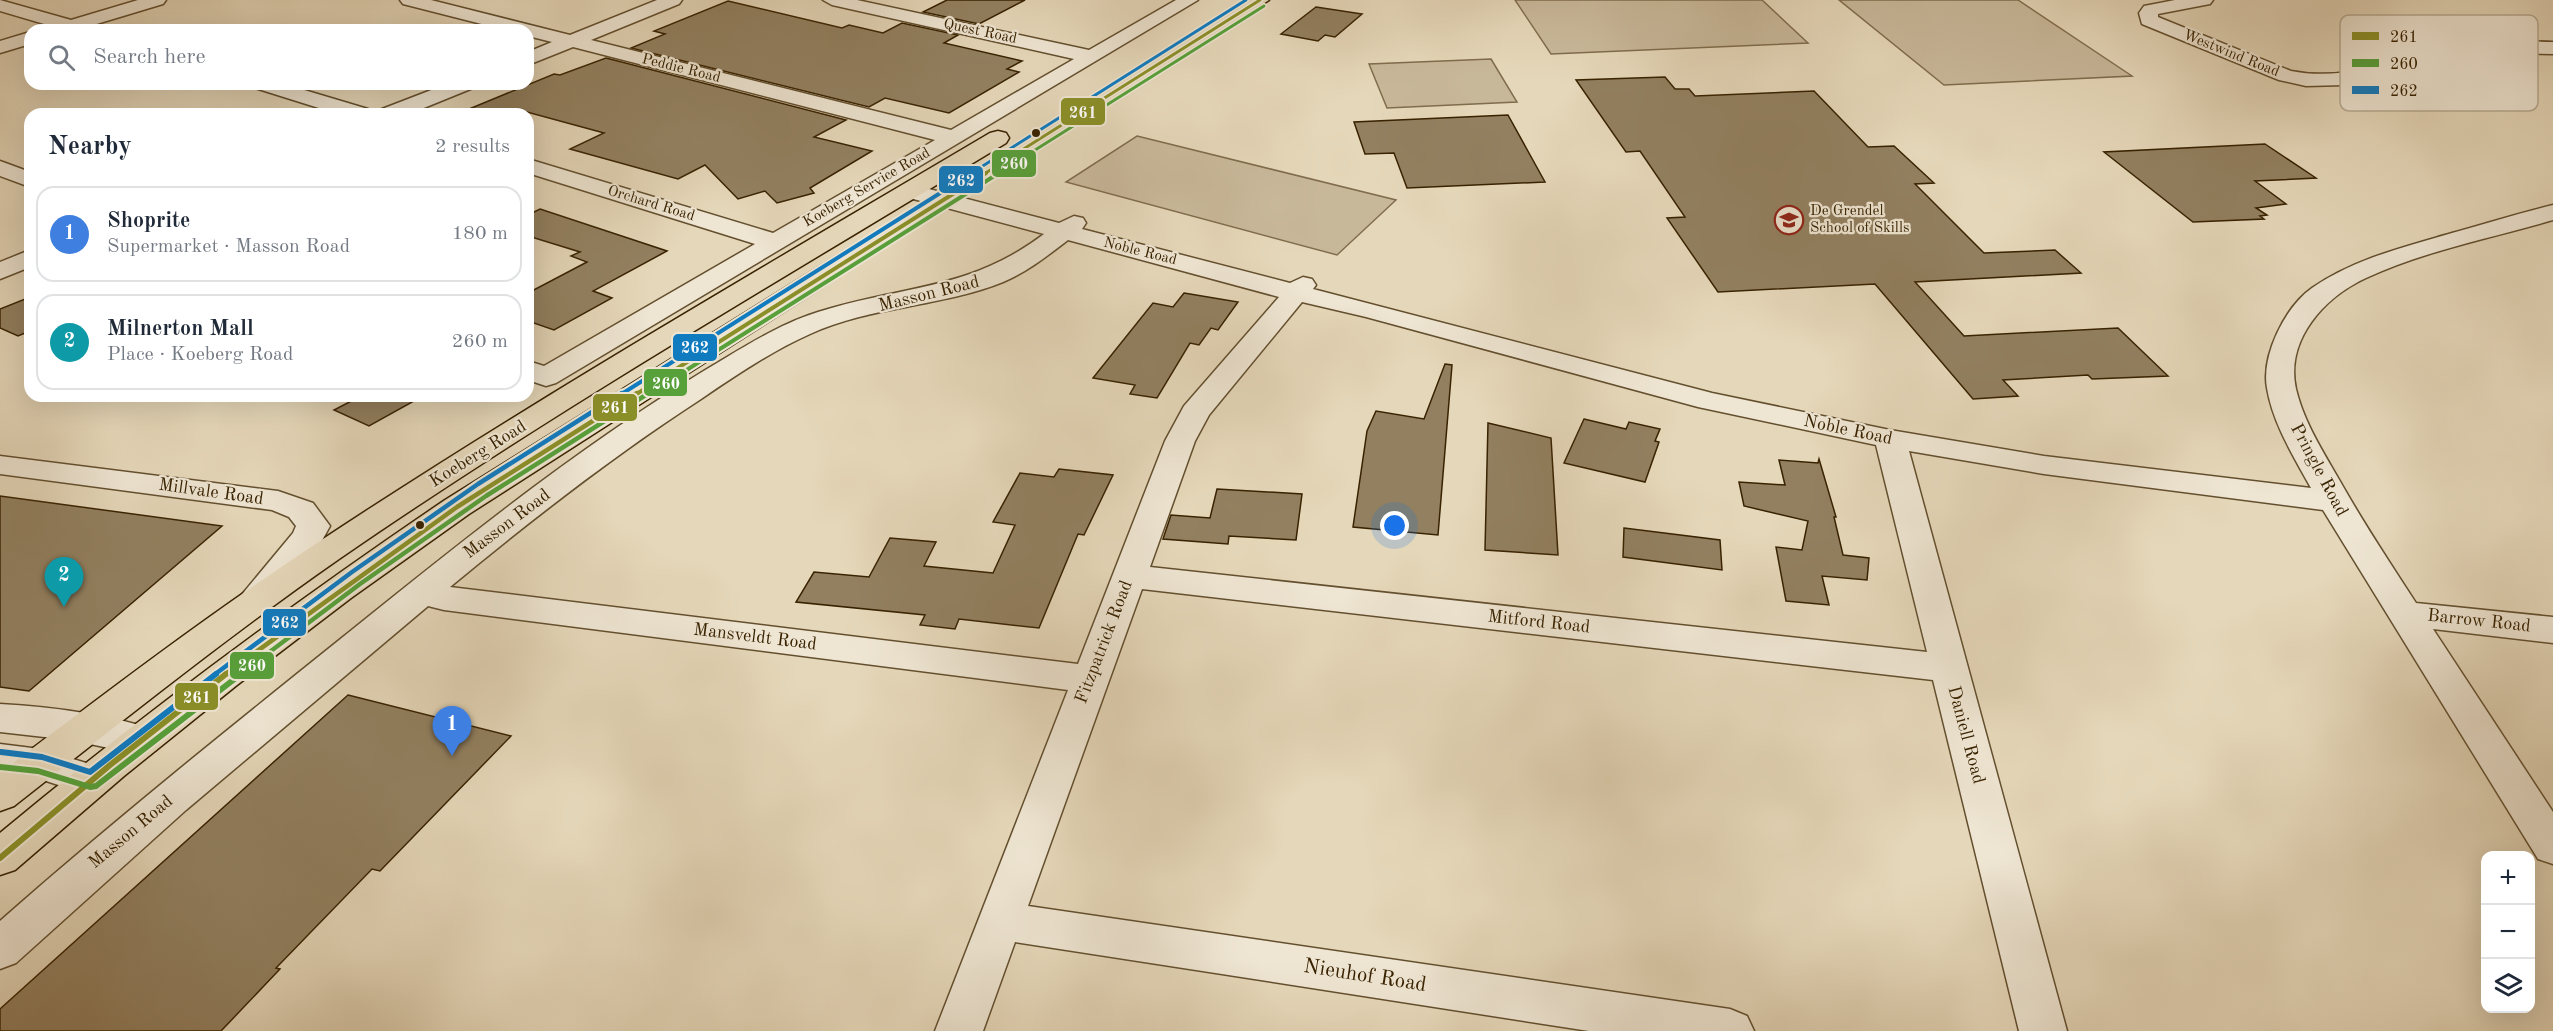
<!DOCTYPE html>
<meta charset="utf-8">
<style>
body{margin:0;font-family:"Old Standard TT",serif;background:#f6f6f7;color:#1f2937}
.controls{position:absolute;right:18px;bottom:18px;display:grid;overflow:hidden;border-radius:12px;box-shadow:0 6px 24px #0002}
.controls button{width:54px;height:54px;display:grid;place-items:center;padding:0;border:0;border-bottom:2px solid #e0e1e3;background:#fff;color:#1f2937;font:30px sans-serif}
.you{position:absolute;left:1395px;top:526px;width:21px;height:21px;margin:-15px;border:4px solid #fff;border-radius:50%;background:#1a73e8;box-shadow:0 0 0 9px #1a73e833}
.badge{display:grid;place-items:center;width:39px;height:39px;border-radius:50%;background:#0b8043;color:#fff;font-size:20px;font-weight:700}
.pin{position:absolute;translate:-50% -50px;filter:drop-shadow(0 2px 3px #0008)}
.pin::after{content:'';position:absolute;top:32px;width:21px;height:18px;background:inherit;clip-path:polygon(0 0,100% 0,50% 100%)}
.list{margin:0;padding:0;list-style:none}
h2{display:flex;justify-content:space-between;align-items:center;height:78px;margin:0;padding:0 24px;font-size:26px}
h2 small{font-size:20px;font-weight:400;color:#747a83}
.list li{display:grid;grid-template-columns:39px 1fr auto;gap:18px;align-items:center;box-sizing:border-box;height:96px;margin:0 12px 12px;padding:0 12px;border:2px solid #e0e1e3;border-radius:18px}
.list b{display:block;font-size:22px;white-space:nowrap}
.list p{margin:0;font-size:20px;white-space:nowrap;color:#747a83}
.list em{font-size:20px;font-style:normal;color:#747a83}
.icon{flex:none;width:33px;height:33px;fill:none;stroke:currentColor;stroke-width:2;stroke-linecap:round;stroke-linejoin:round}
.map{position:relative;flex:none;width:2553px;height:1031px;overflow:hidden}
.search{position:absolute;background:#fff;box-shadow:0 6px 24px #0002;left:24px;top:24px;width:510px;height:66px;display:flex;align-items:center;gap:15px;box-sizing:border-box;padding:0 21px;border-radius:18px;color:#747a83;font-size:22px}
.panel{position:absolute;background:#fff;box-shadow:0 6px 24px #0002;left:24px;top:108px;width:510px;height:294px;border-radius:18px}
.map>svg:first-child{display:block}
.green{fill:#c8b89a;stroke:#806d4d;stroke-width:1.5}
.building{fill:#928060;stroke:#382200;stroke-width:1.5}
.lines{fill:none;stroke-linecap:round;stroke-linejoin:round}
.minor-casing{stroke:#634f2e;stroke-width:3}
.major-casing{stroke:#382200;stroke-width:3}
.minor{fill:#eee5d2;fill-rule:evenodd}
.major{fill:#e5d7b9;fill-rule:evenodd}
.bus-1-far3-casing{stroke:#eee5d2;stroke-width:6}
.bus-1-far2-casing{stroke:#eee5d2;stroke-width:8}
.bus-1-far1-casing{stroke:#eee5d2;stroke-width:9}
.bus-1-casing{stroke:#eee5d2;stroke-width:10}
.bus-2-far3-casing{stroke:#eee5d2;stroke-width:6}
.bus-2-far2-casing{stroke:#eee5d2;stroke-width:8}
.bus-2-far1-casing{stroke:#eee5d2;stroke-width:9}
.bus-2-casing{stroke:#eee5d2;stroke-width:10}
.bus-3-far3-casing{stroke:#eee5d2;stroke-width:6}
.bus-3-far2-casing{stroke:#eee5d2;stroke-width:8}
.bus-3-far1-casing{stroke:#eee5d2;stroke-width:9}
.bus-3-casing{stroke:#eee5d2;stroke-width:10}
.bus-1-far3{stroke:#8b8f28;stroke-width:3}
.bus-1-far2{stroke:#8b8f28;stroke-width:4}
.bus-1-far1{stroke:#8b8f28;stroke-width:4.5}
.bus-1{stroke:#8b8f28;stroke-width:6}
.bus-2-far3{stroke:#57a03a;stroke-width:3}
.bus-2-far2{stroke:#57a03a;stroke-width:4}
.bus-2-far1{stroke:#57a03a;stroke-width:4.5}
.bus-2{stroke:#57a03a;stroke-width:6}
.bus-3-far3{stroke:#117bbf;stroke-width:3}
.bus-3-far2{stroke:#117bbf;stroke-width:4}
.bus-3-far1{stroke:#117bbf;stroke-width:4.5}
.bus-3{stroke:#117bbf;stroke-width:6}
.bus-dot{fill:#382200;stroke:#eee5d2;stroke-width:2}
.labels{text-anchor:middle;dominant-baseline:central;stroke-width:4.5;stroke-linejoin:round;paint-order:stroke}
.far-street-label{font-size:15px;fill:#382200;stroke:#eee5d2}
.far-poi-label{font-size:15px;fill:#382200;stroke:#eee5d2;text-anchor:start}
.street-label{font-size:18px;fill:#382200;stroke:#eee5d2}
.near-street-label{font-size:21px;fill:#382200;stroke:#eee5d2}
.key{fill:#eee5d2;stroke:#b7aa93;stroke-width:1.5}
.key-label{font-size:16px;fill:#382200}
.line-badge{stroke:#eee5d2;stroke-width:2}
.badge-label{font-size:16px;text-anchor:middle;font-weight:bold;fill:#fff}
</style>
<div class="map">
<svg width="2553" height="1031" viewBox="0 0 2553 1031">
<rect width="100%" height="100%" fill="#e5d7b9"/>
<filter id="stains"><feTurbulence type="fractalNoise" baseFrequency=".00333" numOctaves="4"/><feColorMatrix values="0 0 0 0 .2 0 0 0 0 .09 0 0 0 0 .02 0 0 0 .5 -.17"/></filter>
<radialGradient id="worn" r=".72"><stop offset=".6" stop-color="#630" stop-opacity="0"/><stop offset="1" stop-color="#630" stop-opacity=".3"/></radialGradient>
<g class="green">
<path d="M1515 0H1762L1808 43 1551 54Z"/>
<path d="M1839 0H2018L2132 76 1944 85Z"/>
<path d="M1491 59 1517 102 1387 108 1369 64Z"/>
<path d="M1137 136 1396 200 1337 255 1066 182Z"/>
</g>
<g class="building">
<path d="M947 0H1025L979 24 923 12Z"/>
<path d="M728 1 842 28 849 25 883 33 902 23 958 35 944 43 1022 61 1007 69 1019 72 949 113 885 98 869 107 631 48 665 34 654 31Z"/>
<path d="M1316 7 1362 14 1335 37 1325 35 1318 41 1281 34Z"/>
<path d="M606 58 846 120 814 137 872 151 810 188 814 193 777 203 765 191 738 199 705 165 678 179 570 149 604 133 527 112 457 114 554 74 560 75Z"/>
<path d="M1665 77 1675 89H1689L1695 96 1814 91 1868 147 1894 146 1934 183 1915 184 1984 253 2055 250 2081 273 1915 282 1964 336 2118 328 2168 376 2092 379 2088 375 2003 380 2018 396 1973 399 1875 284 1718 292 1667 218 1685 217 1640 151 1626 152 1576 80Z"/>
<path d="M1508 115 1545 182 1407 188 1394 153 1365 154 1354 122Z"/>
<path d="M2265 144 2316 178 2255 181 2286 204 2256 208 2267 215 2260 216 2264 219 2193 222 2104 152Z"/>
<path d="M540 209 667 251 593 291 612 298 554 330 528 321V293L587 262 571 256 580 252 528 236V215Z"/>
<path d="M1184 293 1238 302 1218 330 1211 328 1199 345 1190 343 1157 398 1130 394 1135 385 1093 378 1153 303 1173 307Z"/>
<path d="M30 297V331L18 336 0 328V309Z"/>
<path d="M1445 364 1452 365 1438 535 1353 527 1367 431 1376 411 1424 419Z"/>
<path d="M361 396H423L369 426 334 410Z"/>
<path d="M1584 419 1626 429 1629 422 1660 429 1655 441 1659 442 1645 482 1564 463Z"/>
<path d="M1488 423 1551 438 1558 555 1485 550Z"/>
<path d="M1819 459 1836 517H1834L1843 555 1869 558 1867 580 1822 576 1829 605 1786 601 1776 547 1802 550 1808 521 1744 506 1739 482 1785 485 1779 460 1818 463Z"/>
<path d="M1059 469 1113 475 1084 535 1078 534 1039 628 959 619 955 629 920 625 925 615 796 602 814 572 869 577 890 538 936 542 924 566 993 573 1015 525 993 522 1020 473 1054 477Z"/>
<path d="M1217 489 1302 494 1296 540 1229 536 1228 544 1163 539 1171 515 1210 518Z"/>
<path d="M0 496 222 526 29 691 0 687Z"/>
<path d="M1624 528 1720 540 1722 570 1623 557Z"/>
<path d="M348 695 511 736 380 871 372 869 276 968 280 969 221 1031H0V1009Z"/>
</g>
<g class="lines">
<g class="minor-casing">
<g id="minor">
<path d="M0 0 71 20 138 0H166L163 4 90 26 91 30H47L51 26 0 11Z"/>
<path d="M400 0H431L570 35 657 0H682L679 4 591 40 951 130 1074 59 832 5 823 0H857L1089 50 1176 0H1198L556 383 546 386 528 380V361L544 366 755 244 528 173V159L773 233 935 140 573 47 528 65V52L552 42 528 36V30H505L403 4Z"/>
<path d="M2175 0H2213L2210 4 2158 14V17L2291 71C2356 84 2420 49 2483 41 2506 38 2530 42 2553 42V54L2484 53 2345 85 2306 86 2279 80 2142 24 2139 13 2144 6Z"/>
<path d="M30 32V44L0 53V41Z"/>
<path d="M252 84H284L368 109 371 114H338L255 88Z"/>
<path d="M447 84H476L473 88 409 114H379L382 109Z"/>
<path d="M0 161 30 172V187L0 176Z"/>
<path d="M910 184 1059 223 1074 216 1083 218 1086 223 1082 229 1290 283 1303 277 1312 279 1316 285 1313 289 1712 393 1890 430 2044 456 2311 488C2294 457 2273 424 2267 388 2261 356 2285 307 2312 288 2354 259 2404 247 2452 233 2485 224 2519 213 2553 205V220C2491 238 2424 251 2366 278 2325 297 2285 339 2296 389 2304 423 2324 453 2341 483 2364 524 2390 563 2416 603L2553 617V643L2433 629 2553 812V864L2538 859 2323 510 2044 474 1909 451 2067 1031H2019L1933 680 1142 589 1028 906 1730 1009 1747 1016 1754 1031H1589L1015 942 983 1031H935L1068 690 444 610 428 606 186 810 16 963 0 969V921C111 823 227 730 343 637 466 538 591 437 727 357 757 339 786 322 818 312 903 285 969 291 1044 234L902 196 898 191 902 186ZM1068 240 1279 297 1184 406 1165 441 1078 664 450 587C531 520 613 456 701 399 736 375 772 351 810 334 871 306 941 307 1003 282 1027 272 1047 256 1068 240ZM1302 302 1366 317 1698 407 1876 445 1927 652 1150 567 1195 441 1209 415Z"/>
<path d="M30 250V267L0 279V262Z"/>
<path d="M0 456 278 491 313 503 330 526 319 546 270 606 257 610 244 606 239 598 293 533 296 526 289 517 272 510 0 474Z"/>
<path d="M0 704C53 707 106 714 156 730L162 740 156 750 142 755 71 740 0 732Z"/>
<path d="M0 744 40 749 106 769 112 780 106 791 92 796 40 779 0 774Z"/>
</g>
</g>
<g class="major-casing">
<g id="major">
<path d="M1247 0H1269L469 514 351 598 237 685 124 776 15 870 0 875V833C143 714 292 604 445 500Z"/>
<path d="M998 131 1006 133 1009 138 1006 143C782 279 555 410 339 559 227 637 121 722 14 806L0 811V773C104 694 208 615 317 543 536 398 764 267 990 133Z"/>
</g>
</g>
<use href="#minor" class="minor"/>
<use href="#major" class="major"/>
<g class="bus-1-far3-casing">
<path id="bus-1-far3" d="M984 174 1260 0"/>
</g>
<g class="bus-1-far2-casing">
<path id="bus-1-far2" d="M635 395 986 173"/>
</g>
<g class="bus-1-far1-casing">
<path id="bus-1-far1" d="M224 675 457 507 637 393"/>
</g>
<g class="bus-1-casing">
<path id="bus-1" d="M0 858 110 765 226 674"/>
</g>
<g class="bus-2-far3-casing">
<path id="bus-2-far3" d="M997 174 1264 6"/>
</g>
<g class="bus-2-far2-casing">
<path id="bus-2-far2" d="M647 395 999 173"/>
</g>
<g class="bus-2-far1-casing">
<path id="bus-2-far1" d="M239 675 360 584 486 496 649 393"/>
</g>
<g class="bus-2-casing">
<path id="bus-2" d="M0 767 38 771 90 787 96 786 241 674"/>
</g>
<g class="bus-3-far3-casing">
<path id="bus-3-far3" d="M970 174 1246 0"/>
</g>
<g class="bus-3-far2-casing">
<path id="bus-3-far2" d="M620 395 972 173"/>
</g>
<g class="bus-3-far1-casing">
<path id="bus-3-far1" d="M214 675 352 572 478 484 622 393"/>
</g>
<g class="bus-3-casing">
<path id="bus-3" d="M1 752 42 757 90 772 216 674"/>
</g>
<use href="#bus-1-far3" class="bus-1-far3"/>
<use href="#bus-1-far2" class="bus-1-far2"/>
<use href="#bus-1-far1" class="bus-1-far1"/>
<use href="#bus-1" class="bus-1"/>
<use href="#bus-2-far3" class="bus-2-far3"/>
<use href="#bus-2-far2" class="bus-2-far2"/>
<use href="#bus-2-far1" class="bus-2-far1"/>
<use href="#bus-2" class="bus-2"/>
<use href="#bus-3-far3" class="bus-3-far3"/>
<use href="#bus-3-far2" class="bus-3-far2"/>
<use href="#bus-3-far1" class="bus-3-far1"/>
<use href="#bus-3" class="bus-3"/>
</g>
<defs>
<g id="school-ring" transform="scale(1.5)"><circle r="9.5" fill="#eee5d2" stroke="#8f2418" stroke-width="1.5"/><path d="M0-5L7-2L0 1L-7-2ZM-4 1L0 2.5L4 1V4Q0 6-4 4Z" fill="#8f2418"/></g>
</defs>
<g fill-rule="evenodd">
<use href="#school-ring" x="1789" y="220"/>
</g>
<g class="bus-dot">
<circle cx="1036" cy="133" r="5"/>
<circle cx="420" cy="525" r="5"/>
</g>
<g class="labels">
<g class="far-street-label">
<text transform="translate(980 32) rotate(12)">Quest Road</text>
<text transform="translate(2231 54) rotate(22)">Westwind Road</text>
<text transform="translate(681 69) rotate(14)">Peddie Road</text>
<text transform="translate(867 188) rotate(-30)">Koeberg Service Road</text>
<text transform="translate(651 204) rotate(17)">Orchard Road</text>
<text transform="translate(1140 252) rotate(14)">Noble Road</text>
</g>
<g class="far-poi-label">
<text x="1810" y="211">De Grendel<tspan x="1810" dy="17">School of Skills</tspan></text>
</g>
<g class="street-label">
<text transform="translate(929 294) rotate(-14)">Masson Road</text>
<text transform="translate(1848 430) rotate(12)">Noble Road</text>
<text transform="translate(478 454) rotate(-32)">Koeberg Road</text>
<text transform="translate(2319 470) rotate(62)">Pringle Road</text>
<text transform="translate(211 492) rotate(8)">Millvale Road</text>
<text transform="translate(507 524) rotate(-37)">Masson Road</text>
<text transform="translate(2479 621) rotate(6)">Barrow Road</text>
<text transform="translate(1539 622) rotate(6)">Mitford Road</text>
<text transform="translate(755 637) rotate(7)">Mansveldt Road</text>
<text transform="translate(1104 642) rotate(-69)">Fitzpatrick Road</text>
<text transform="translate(1966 735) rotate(75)">Daniell Road</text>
<text transform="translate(131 832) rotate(-40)">Masson Road</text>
</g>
<g class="near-street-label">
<text transform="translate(1365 976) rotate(9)">Nieuhof Road</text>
</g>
</g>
<rect x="2340" y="15" width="198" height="96" rx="9" class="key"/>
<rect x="2352" y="32" width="27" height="8" fill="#8b8f28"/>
<rect x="2352" y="59" width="27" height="8" fill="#57a03a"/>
<rect x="2352" y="86" width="27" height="8" fill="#117bbf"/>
<g class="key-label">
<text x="2390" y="42">261</text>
<text x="2390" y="69">260</text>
<text x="2390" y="96">262</text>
</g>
<g class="line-badge">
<rect x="1060" y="97" width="46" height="29" rx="6" fill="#8b8f28"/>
<rect x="991" y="149" width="46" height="29" rx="6" fill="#57a03a"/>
<rect x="938" y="165" width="46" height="29" rx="6" fill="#117bbf"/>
<rect x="672" y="333" width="46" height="29" rx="6" fill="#117bbf"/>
<rect x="643" y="368" width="45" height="29" rx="6" fill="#57a03a"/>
<rect x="592" y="393" width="46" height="29" rx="6" fill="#8b8f28"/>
<rect x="262" y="608" width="45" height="29" rx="6" fill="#117bbf"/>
<rect x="229" y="651" width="46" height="29" rx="6" fill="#57a03a"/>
<rect x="174" y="682" width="45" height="29" rx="6" fill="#8b8f28"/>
</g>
<g class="badge-label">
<text x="1083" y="118">261</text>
<text x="1014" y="169">260</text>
<text x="961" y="186">262</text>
<text x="695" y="353">262</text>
<text x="666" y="389">260</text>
<text x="615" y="413">261</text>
<text x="285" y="628">262</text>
<text x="252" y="671">260</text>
<text x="197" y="703">261</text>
</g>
<rect width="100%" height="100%" filter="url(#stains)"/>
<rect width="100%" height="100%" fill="url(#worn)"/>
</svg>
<div class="controls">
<button>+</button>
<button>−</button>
<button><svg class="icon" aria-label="layers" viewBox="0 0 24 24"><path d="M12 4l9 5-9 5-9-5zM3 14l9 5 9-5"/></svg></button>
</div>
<div class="you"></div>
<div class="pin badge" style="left:452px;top:756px;background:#3f7fe0">1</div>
<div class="pin badge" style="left:64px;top:607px;background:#0f9aa8">2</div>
<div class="search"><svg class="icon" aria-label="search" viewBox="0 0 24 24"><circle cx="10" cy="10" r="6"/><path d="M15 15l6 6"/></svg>Search here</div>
<section class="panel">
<h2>Nearby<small>2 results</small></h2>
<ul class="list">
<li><span class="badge" style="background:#3f7fe0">1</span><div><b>Shoprite</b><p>Supermarket · Masson Road</p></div><em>180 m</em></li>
<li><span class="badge" style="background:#0f9aa8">2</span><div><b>Milnerton Mall</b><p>Place · Koeberg Road</p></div><em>260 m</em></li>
</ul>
</section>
</div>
